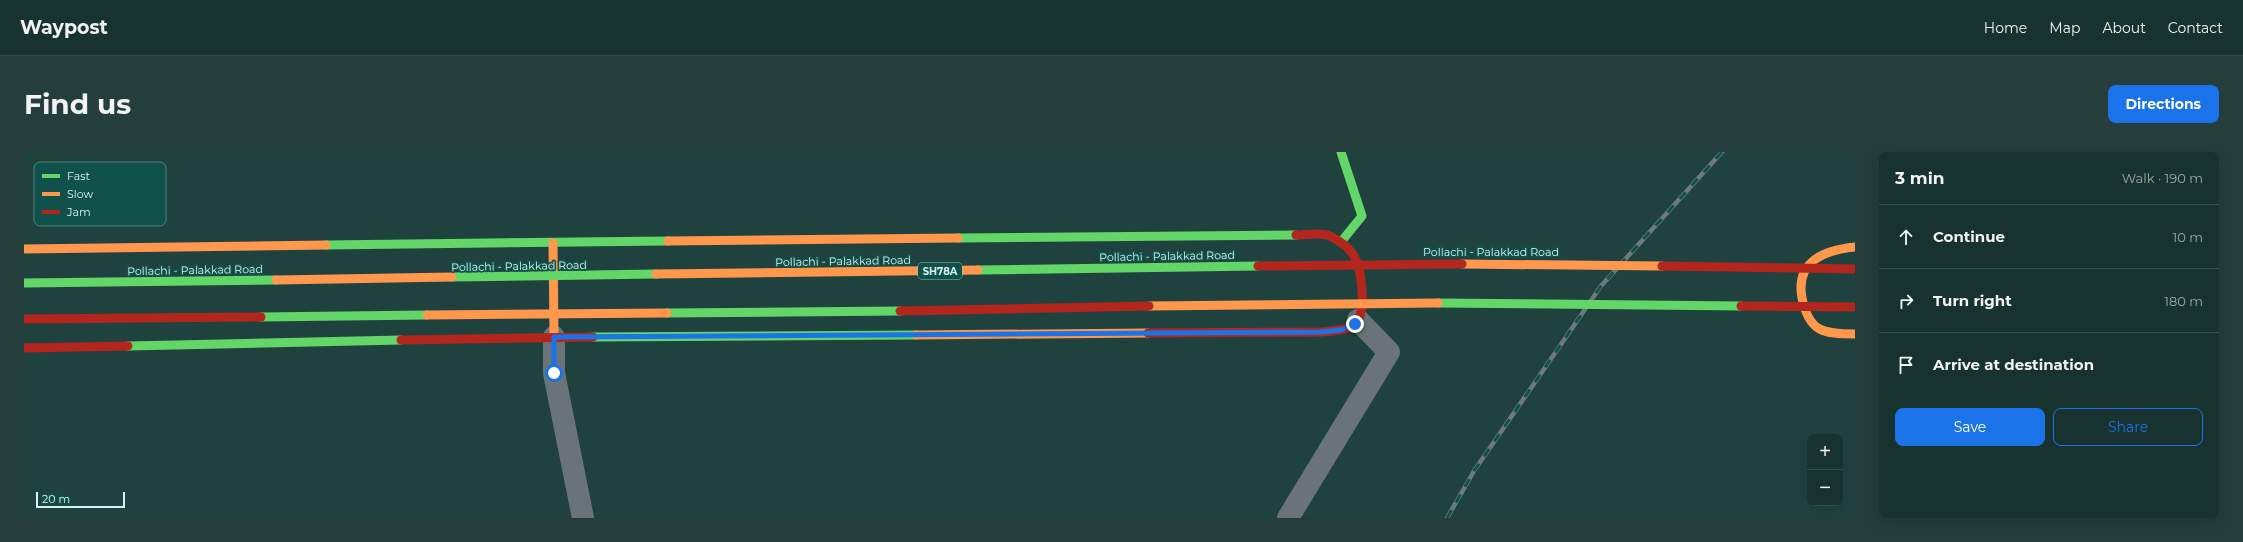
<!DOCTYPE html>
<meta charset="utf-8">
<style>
body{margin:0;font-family:Montserrat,sans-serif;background:#253e3b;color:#f1f3f6}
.controls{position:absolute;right:12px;bottom:12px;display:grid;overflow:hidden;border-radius:8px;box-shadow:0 4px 16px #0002}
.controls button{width:36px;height:36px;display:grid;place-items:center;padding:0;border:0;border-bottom:1px solid #364d4b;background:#18322f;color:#f1f3f6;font:20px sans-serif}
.scale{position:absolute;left:12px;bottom:10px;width:89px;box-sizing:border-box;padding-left:4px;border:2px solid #d5f2ee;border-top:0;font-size:11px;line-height:14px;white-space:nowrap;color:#d5f2ee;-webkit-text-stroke:3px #11514b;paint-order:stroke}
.stop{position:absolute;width:12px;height:12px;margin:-9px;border:3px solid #1a73e8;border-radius:50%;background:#fff}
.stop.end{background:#1a73e8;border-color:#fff;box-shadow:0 1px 4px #0008}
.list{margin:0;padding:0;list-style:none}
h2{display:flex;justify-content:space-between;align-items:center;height:52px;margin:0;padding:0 16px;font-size:17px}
h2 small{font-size:13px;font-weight:400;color:#9faaaa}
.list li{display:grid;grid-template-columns:26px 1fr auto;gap:12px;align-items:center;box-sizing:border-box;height:64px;padding:0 16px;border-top:1px solid #364d4b}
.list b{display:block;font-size:15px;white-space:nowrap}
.list em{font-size:13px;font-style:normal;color:#9faaaa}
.actions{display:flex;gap:8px;padding:12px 16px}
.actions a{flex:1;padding:9px 0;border:1px solid #1a73e8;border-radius:8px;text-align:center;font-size:14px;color:#1a73e8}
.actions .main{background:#1a73e8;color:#fff}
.icon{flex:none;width:22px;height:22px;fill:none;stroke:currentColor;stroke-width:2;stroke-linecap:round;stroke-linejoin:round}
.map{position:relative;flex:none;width:1831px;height:366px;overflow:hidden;border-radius:8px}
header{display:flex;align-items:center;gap:24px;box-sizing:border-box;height:56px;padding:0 20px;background:#18322f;border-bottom:1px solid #364d4b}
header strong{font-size:19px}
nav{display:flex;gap:22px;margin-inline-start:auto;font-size:14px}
.intro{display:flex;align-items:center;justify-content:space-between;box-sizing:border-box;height:96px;padding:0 24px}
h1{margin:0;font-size:28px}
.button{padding:10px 18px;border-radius:8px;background:#1a73e8;color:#fff;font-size:14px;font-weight:700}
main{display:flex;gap:24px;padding:0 24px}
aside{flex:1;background:#18322f;border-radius:8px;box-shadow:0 4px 16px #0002}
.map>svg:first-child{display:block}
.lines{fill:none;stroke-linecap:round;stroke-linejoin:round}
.street{stroke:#6a7478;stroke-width:22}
.fast{stroke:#63d668;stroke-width:9}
.slow{stroke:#ff974d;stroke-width:9}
.jam{stroke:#b3261e;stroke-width:9}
.rail-casing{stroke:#6b7a7b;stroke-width:4.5}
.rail{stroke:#11514b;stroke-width:3;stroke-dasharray:9;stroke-linecap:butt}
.fast-bridge{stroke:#63d668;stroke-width:9}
.slow-bridge{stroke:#ff974d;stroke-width:9}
.jam-bridge{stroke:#b3261e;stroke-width:9}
.route{stroke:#1a73e8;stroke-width:5}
.labels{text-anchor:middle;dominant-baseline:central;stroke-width:3.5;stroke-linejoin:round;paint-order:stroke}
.shield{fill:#11514b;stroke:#9ac2bd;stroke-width:1}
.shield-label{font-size:10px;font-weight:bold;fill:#d5f2ee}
.street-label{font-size:11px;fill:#d5f2ee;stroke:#11514b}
.key{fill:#11514b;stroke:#4c817c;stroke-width:1}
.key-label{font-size:11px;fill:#d5f2ee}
</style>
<header>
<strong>Waypost</strong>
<nav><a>Home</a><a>Map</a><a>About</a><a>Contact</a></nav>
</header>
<div class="intro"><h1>Find us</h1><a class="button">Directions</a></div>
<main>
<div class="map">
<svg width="1831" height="366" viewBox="0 0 1831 366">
<rect width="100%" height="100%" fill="#20423f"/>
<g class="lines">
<g class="street">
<path d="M530 185V221L559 366"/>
<path d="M1264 366 1365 200 1334 168"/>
</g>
<g class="fast">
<path d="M1317 0 1338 64 1317 90"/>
<path d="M934 86 1272 83"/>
<path d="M302 93 644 89"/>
<path d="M569 185 892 183"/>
<path d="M104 194 377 188"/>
</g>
<g class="slow">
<path d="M644 89 934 86"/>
<path d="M529 91 530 181"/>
<path d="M1831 95C1801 98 1771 109 1778 146 1785 180 1799 182 1831 182"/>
<path d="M0 97 302 93"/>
<path d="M892 183 1124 181"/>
</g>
<g class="jam">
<path d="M1124 181 1297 180C1307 179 1324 179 1332 171 1343 158 1338 114 1328 101 1322 93 1314 88 1306 84 1297 80 1282 83 1272 83"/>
<path d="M377 188 569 185"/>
<path d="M0 196 104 194"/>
</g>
<g class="rail-casing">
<path id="rail" d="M1423 366 1450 319 1577 134 1698 0"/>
</g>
<use href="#rail" class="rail"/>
<g class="fast-bridge">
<path d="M954 118 1234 114"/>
<path d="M428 125 632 122"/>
<path d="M0 131 252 128"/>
<path d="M1414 151 1717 154"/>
<path d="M643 161 876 159"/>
<path d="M237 165 403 163"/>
</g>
<g class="slow-bridge">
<path d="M1438 112 1638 114"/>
<path d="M632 122 954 118"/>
<path d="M252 128 428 125"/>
<path d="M1125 154 1414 151"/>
<path d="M403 163 643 161"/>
</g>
<g class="jam-bridge">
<path d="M1234 114 1438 112"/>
<path d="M1638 114 1831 117"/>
<path d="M1717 154 1831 155"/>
<path d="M876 159 1125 154"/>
<path d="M0 167 237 165"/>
</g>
</g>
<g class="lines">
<path class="route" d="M530 221V185L1297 180 1317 178 1331 172"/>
</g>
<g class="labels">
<rect class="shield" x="894" y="111" width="44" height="16" rx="3"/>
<g class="shield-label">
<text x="916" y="119">SH78A</text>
</g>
<g class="street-label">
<text x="1467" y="100">Pollachi - Palakkad Road</text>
<text transform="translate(1143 104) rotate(-1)">Pollachi - Palakkad Road</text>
<text transform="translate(819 109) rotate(-1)">Pollachi - Palakkad Road</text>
<text transform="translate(495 114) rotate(-1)">Pollachi - Palakkad Road</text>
<text transform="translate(171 118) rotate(-1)">Pollachi - Palakkad Road</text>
</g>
</g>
<rect x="10" y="10" width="132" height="64" rx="6" class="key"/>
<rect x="18" y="22" width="18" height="4" fill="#63d668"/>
<rect x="18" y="40" width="18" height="4" fill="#ff974d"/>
<rect x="18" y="58" width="18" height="4" fill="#b3261e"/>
<g class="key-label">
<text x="43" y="28">Fast</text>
<text x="43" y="46">Slow</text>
<text x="43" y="64">Jam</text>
</g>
</svg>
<div class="controls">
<button>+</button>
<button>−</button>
</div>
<div class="scale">20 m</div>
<div class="stop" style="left:530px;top:221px"></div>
<div class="stop end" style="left:1331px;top:172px"></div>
</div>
<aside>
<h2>3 min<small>Walk · 190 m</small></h2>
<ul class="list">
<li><svg class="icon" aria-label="ahead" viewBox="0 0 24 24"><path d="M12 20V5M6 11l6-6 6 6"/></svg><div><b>Continue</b></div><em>10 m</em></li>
<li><svg class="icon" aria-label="right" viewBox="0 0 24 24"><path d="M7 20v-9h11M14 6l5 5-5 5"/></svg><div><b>Turn right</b></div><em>180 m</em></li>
<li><svg class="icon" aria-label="arrive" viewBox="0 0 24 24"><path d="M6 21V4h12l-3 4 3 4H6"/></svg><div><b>Arrive at destination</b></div></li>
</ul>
<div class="actions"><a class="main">Save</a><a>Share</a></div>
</aside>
</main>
